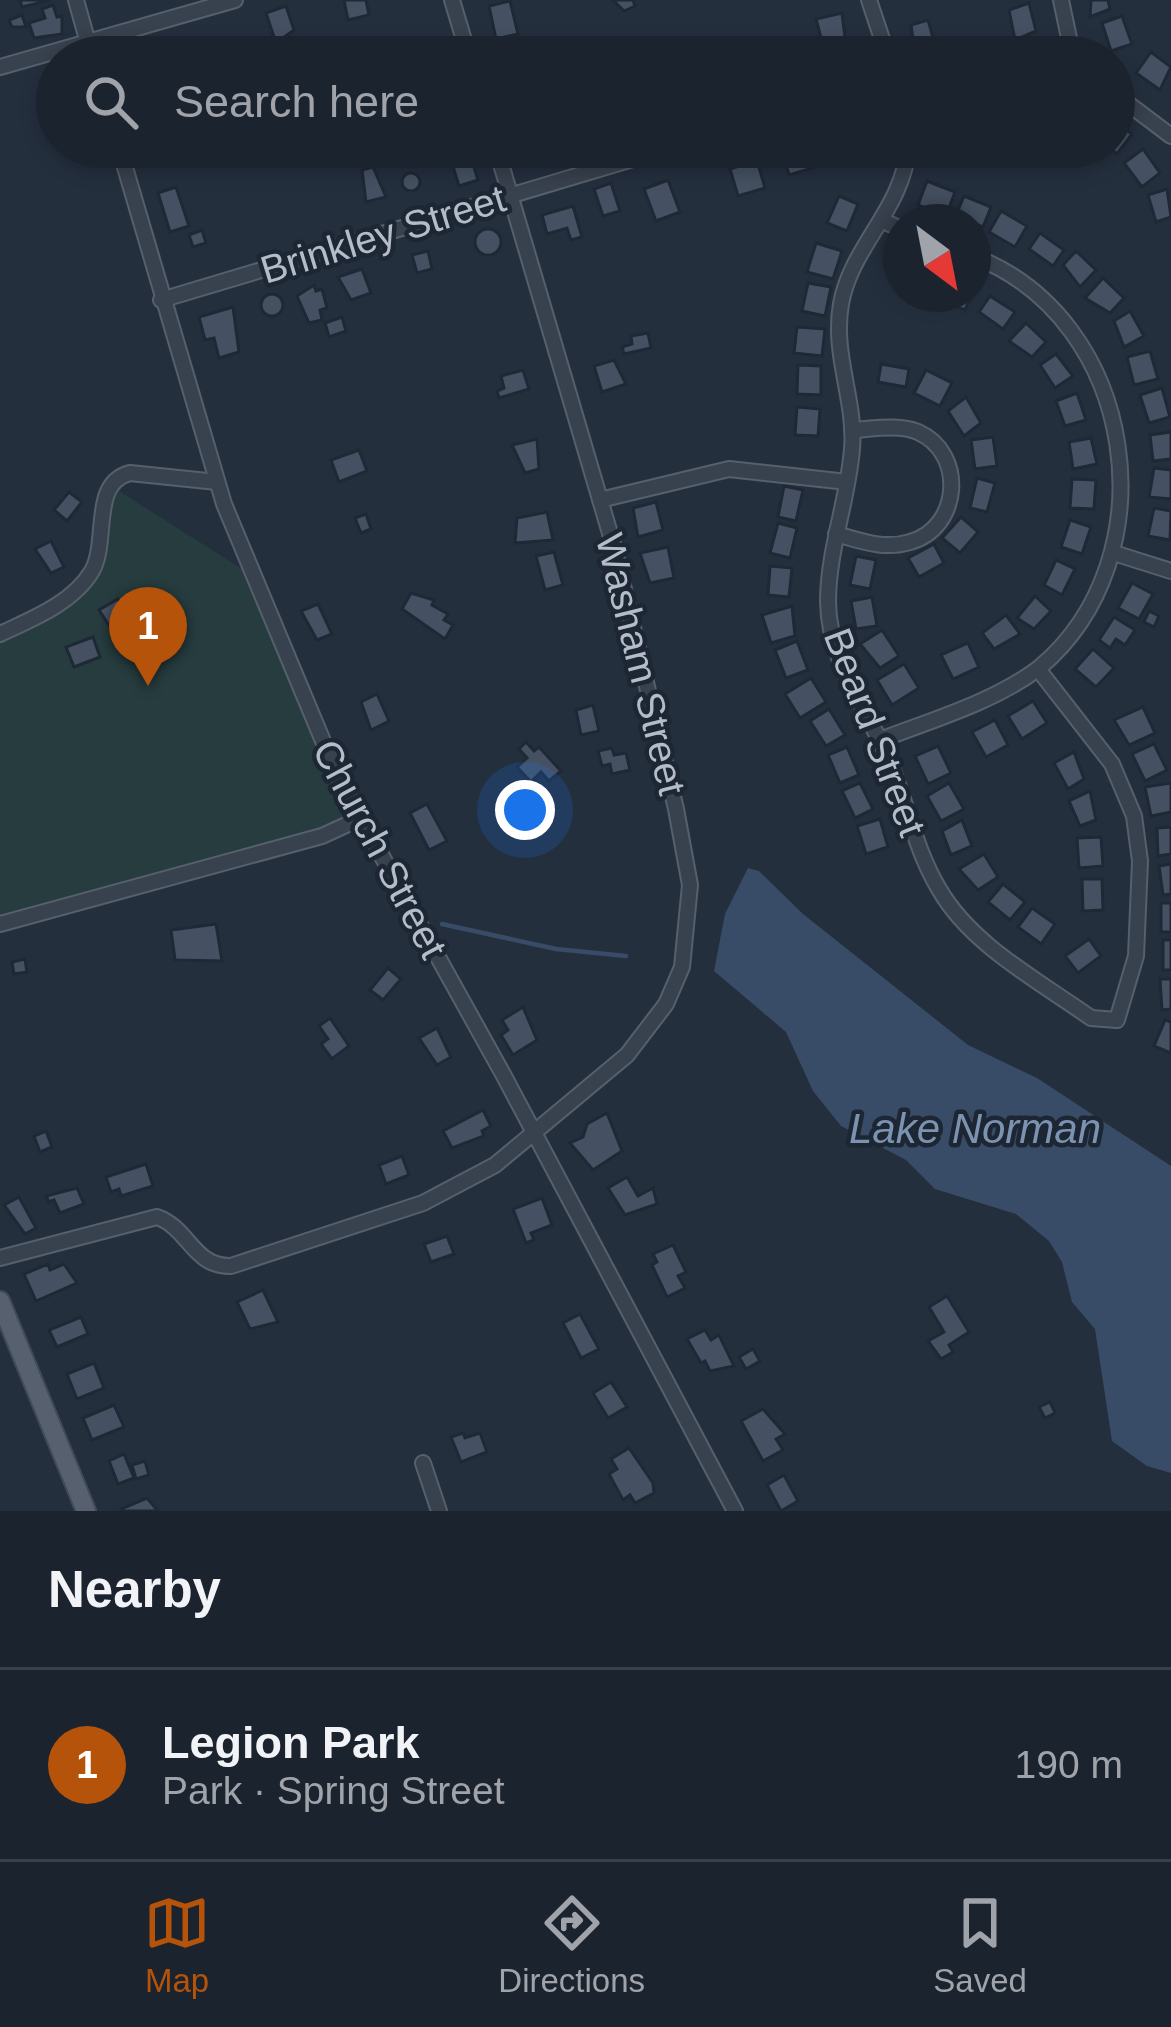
<!DOCTYPE html>
<meta charset="utf-8">
<style>
body{margin:0;font-family:Helvetica,sans-serif;background:#242b36;color:#f1f3f6}
.compass{position:absolute;left:883px;top:204px;width:108px;height:108px;border-radius:50%;background:#1b232e;box-shadow:0 6px 18px #0003;rotate:148deg}
.you{position:absolute;left:525px;top:810px;width:42px;height:42px;margin:-30px;border:9px solid #fff;border-radius:50%;background:#1a73e8;box-shadow:0 0 0 18px #1a73e833}
.badge{display:grid;place-items:center;width:78px;height:78px;border-radius:50%;background:#b45309;color:#fff;font-size:39px;font-weight:700}
.pin{position:absolute;translate:-50% -99px;filter:drop-shadow(0 3px 6px #0008)}
.pin::after{content:'';position:absolute;top:63px;width:42px;height:36px;background:inherit;clip-path:polygon(0 0,100% 0,50% 100%)}
.list{margin:0;padding:0;list-style:none}
h2{display:flex;justify-content:space-between;align-items:center;height:156px;margin:0;padding:0 48px;font-size:51px}
h2 small{font-size:39px;font-weight:400;color:#a0a4aa}
.list li{display:grid;grid-template-columns:78px 1fr auto;gap:36px;align-items:center;box-sizing:border-box;height:192px;padding:0 48px;border-top:3px solid #39404a}
.list b{display:block;font-size:45px;white-space:nowrap}
.list p{margin:0;font-size:39px;white-space:nowrap;color:#a0a4aa}
.list em{font-size:39px;font-style:normal;color:#a0a4aa}
.icon{flex:none;width:66px;height:66px;fill:none;stroke:currentColor;stroke-width:2;stroke-linecap:round;stroke-linejoin:round}
.map{position:relative;flex:none;width:1171px;height:1511px;overflow:hidden}
.search{position:absolute;background:#1b232e;box-shadow:0 6px 18px #0003;left:36px;right:36px;top:36px;height:132px;display:flex;align-items:center;gap:30px;box-sizing:border-box;padding:0 42px;border-radius:66px;color:#a0a4aa;font-size:45px}
.sheet{height:348px;background:#1b232e}
nav{display:flex;justify-content:space-around;align-items:center;box-sizing:border-box;height:168px;border-top:3px solid #39404a;background:#1b232e;font-size:33px;color:#a0a4aa}
nav a{display:grid;justify-items:center;gap:6px}
nav .on{color:#b45309}
.map>svg:first-child{display:block}
.green{fill:#263c3f}
.water{fill:#394c67}
.lines{fill:none;stroke-linecap:round;stroke-linejoin:round}
.stream{stroke:#394c67;stroke-width:4.5}
.building{fill:#455162;stroke:#1f2835;stroke-width:3}
.minor-casing{stroke:#565f6c;stroke-width:18}
.major-casing{stroke:#414a57;stroke-width:22}
.minor{stroke:#38414e;stroke-width:14}
.major{stroke:#56606e;stroke-width:18}
.labels{text-anchor:middle;dominant-baseline:central;stroke-width:9;stroke-linejoin:round;paint-order:stroke}
.street-label{font-size:39px;fill:#b4bcc9;stroke:#1d2633}
.water-label{font-size:42px;font-style:italic;fill:#7c92b1;stroke:#1d2633}
</style>
<div class="map">
<svg width="1171" height="1511" viewBox="0 0 1171 1511">
<rect width="100%" height="100%" fill="#242f3e"/>
<path class="green" d="M111 486 250 574 359 819 0 923V635L84 583Z"/>
<path class="water" d="M748 868 759 871 803 914 968 1045 1037 1078 1171 1166V1473L1147 1466 1112 1441 1095 1329 1072 1302 1062 1262 1049 1241 1016 1214 935 1189 906 1160 841 1126 813 1091 786 1032 714 971 725 914Z"/>
<g class="lines">
<path class="stream" d="M442 924 556 949 626 956"/>
</g>
<g class="building">
<path d="M20 0H51L22 7Z"/>
<path d="M344 0H366L369 15 348 20Z"/>
<path d="M613 0H633L635 6 624 11Z"/>
<path d="M1091 0H1108L1110 9 1090 17Z"/>
<path d="M510 1 518 34 496 39 489 6Z"/>
<path d="M1029 3 1036 31 1015 40 1009 10Z"/>
<path d="M53 5 57 17 62 16V34L34 38 29 23 45 18 42 9Z"/>
<path d="M286 6 294 30 276 43 266 13Z"/>
<path d="M842 13 847 54 826 57 816 19Z"/>
<path d="M22 15 26 27H12L9 20Z"/>
<path d="M1122 16 1132 44 1111 51 1102 23Z"/>
<path d="M928 20 936 48 915 54 911 25Z"/>
<path d="M163 42 167 57H138L136 51Z"/>
<path d="M807 46 810 57H771V56Z"/>
<path d="M1151 52 1171 67 1160 90 1136 73Z"/>
<path d="M57 76V99L46 102 40 81Z"/>
<path d="M1114 121 1132 134 1117 154 1108 147H1114Z"/>
<path d="M437 147H456L458 154 440 158Z"/>
<path d="M540 147H560L563 157 540 164Z"/>
<path d="M811 147 816 167 789 175 783 154Z"/>
<path d="M838 147H869L871 151 844 162Z"/>
<path d="M1143 149 1160 173 1142 187 1124 163Z"/>
<path d="M470 154 478 180 459 186 451 160Z"/>
<path d="M757 160 765 188 738 196 730 169Z"/>
<path d="M373 167 386 197 366 202 362 170Z"/>
<circle cx="411" cy="182" r="9"/>
<path d="M668 180 680 212 656 221 644 189Z"/>
<path d="M927 181 955 192 946 216 918 205Z"/>
<path d="M611 183 620 211 603 216 594 189Z"/>
<path d="M176 187 189 226 170 232 158 193Z"/>
<path d="M1167 189 1171 217 1156 222 1148 195Z"/>
<path d="M839 196 858 204 847 231 827 223Z"/>
<path d="M964 196 991 207 983 227 956 215Z"/>
<path d="M573 206 582 237 571 240 567 228 547 234 542 215Z"/>
<path d="M1001 211 1027 226 1015 247 989 232Z"/>
<circle cx="488" cy="242" r="13"/>
<path d="M202 230 206 243 193 247 189 235Z"/>
<path d="M1040 233 1064 250 1053 266 1029 249Z"/>
<path d="M816 243 842 251 833 279 807 272Z"/>
<path d="M428 251 432 269 417 273 412 255Z"/>
<path d="M1076 251 1096 270 1080 287 1063 265Z"/>
<path d="M362 269 371 293 351 300 338 277Z"/>
<path d="M1103 278 1124 298 1110 313 1085 298Z"/>
<path d="M808 283 831 287 825 316 802 311Z"/>
<path d="M314 285 316 291 322 289 327 308 320 310 322 320 309 323 297 296Z"/>
<path d="M940 294H972L965 310 938 298Z"/>
<circle cx="272" cy="305" r="11"/>
<path d="M990 296 1015 312 1003 329 979 312Z"/>
<path d="M233 307 239 352 219 358 214 338 205 340 199 317Z"/>
<path d="M1130 311 1144 336 1124 347 1114 321Z"/>
<path d="M342 317 346 331 329 337 325 323Z"/>
<path d="M1026 323 1046 342 1032 357 1009 341Z"/>
<path d="M797 327 825 329 822 356 794 353Z"/>
<path d="M648 333 651 348 624 354 622 347 632 344 631 336Z"/>
<path d="M1150 351 1158 379 1134 385 1127 357Z"/>
<path d="M1056 354 1073 376 1055 388 1040 365Z"/>
<path d="M614 360 626 384 602 392 594 366Z"/>
<path d="M881 364 909 369 906 387 878 382Z"/>
<path d="M798 365 821 366V395L797 394Z"/>
<path d="M523 370 529 389 499 398 497 391 504 388 501 376Z"/>
<path d="M926 370 952 383 940 406 914 393Z"/>
<path d="M1162 388 1170 417 1149 423 1140 395Z"/>
<path d="M1077 393 1086 420 1065 426 1056 401Z"/>
<path d="M966 397 981 423 964 436 948 411Z"/>
<path d="M797 407 820 409 818 436 795 435Z"/>
<path d="M1171 432V459L1153 461 1150 435Z"/>
<path d="M993 437 997 466 975 469 971 440Z"/>
<path d="M1091 438 1097 464 1073 469 1069 442Z"/>
<path d="M537 439 539 469 525 473 512 445Z"/>
<path d="M359 450 367 471 339 482 331 460Z"/>
<path d="M1154 468 1171 470V499L1149 497Z"/>
<path d="M977 478 995 483 987 512 970 508Z"/>
<path d="M1072 479 1096 480 1094 509 1070 508Z"/>
<path d="M784 486 803 490 796 521 778 517Z"/>
<path d="M69 492 82 502 67 521 54 510Z"/>
<path d="M656 502 663 530 638 537 633 508Z"/>
<path d="M1154 508 1171 511 1170 540 1148 536Z"/>
<path d="M547 512 553 540 515 543 517 518Z"/>
<path d="M366 514 371 529 361 533 355 518Z"/>
<path d="M961 517 978 532 960 553 942 538Z"/>
<path d="M1070 520 1091 527 1082 554 1061 547Z"/>
<path d="M778 523 797 528 790 558 770 553Z"/>
<path d="M51 541 64 567 51 573 35 549Z"/>
<path d="M934 544 944 563 919 577 908 558Z"/>
<path d="M668 547 674 578 650 583 640 553Z"/>
<path d="M554 552 563 585 545 590 536 556Z"/>
<path d="M856 556 876 560 870 589 850 585Z"/>
<path d="M1056 560 1075 569 1062 595 1044 585Z"/>
<path d="M770 566 792 568 789 597 768 595Z"/>
<path d="M1132 583 1153 594 1139 619 1118 608Z"/>
<path d="M411 593 434 600 432 605 448 614 444 620 453 625 445 639 402 609Z"/>
<path d="M1035 596 1051 611 1034 629 1017 618Z"/>
<path d="M872 597 877 626 856 629 851 601Z"/>
<path d="M118 599 128 615 110 627 99 610Z"/>
<path d="M318 604 332 634 317 640 301 611Z"/>
<path d="M792 606 795 636 771 643 762 615Z"/>
<path d="M1149 611 1159 616 1154 627 1144 622Z"/>
<path d="M1006 615 1020 634 994 649 982 633Z"/>
<path d="M1114 617 1135 630 1125 645 1116 639 1110 648 1099 640Z"/>
<path d="M882 630 899 656 880 668 860 644Z"/>
<path d="M93 637 100 657 74 667 66 647Z"/>
<path d="M797 641 808 670 786 678 775 650Z"/>
<path d="M968 643 979 667 953 679 941 655Z"/>
<path d="M1093 649 1114 668 1096 687 1075 669Z"/>
<path d="M904 664 919 688 892 705 877 680Z"/>
<path d="M811 678 826 702 800 718 785 694Z"/>
<path d="M377 694 389 721 371 730 361 702Z"/>
<path d="M1033 701 1047 723 1022 739 1008 716Z"/>
<path d="M593 705 599 731 581 735 576 710Z"/>
<path d="M1143 707 1155 733 1129 745 1114 720Z"/>
<path d="M829 709 845 735 826 746 810 721Z"/>
<path d="M995 720 1008 745 986 757 972 732Z"/>
<path d="M526 742 534 751 539 747 561 771 549 781 541 772 531 782 517 767 527 758 519 749Z"/>
<path d="M1154 744 1167 770 1145 781 1132 754Z"/>
<path d="M938 746 951 773 928 784 915 756Z"/>
<path d="M847 747 859 775 840 783 828 755Z"/>
<path d="M612 748 614 755 626 753 630 770 612 774 610 764 602 766 598 751Z"/>
<path d="M1074 752 1084 779 1068 789 1054 763Z"/>
<path d="M860 783 873 809 855 818 842 791Z"/>
<path d="M949 783 964 809 941 821 927 796Z"/>
<path d="M1171 783V812L1151 816 1145 787Z"/>
<path d="M1090 791 1096 820 1080 826 1069 801Z"/>
<path d="M427 804 447 841 429 850 410 813Z"/>
<path d="M880 819 888 847 866 854 857 826Z"/>
<path d="M962 820 972 846 951 855 942 831Z"/>
<path d="M1171 827V854L1158 856 1157 828Z"/>
<path d="M1101 837 1103 866 1079 868 1077 838Z"/>
<path d="M984 854 998 877 978 890 959 869Z"/>
<path d="M1171 864V894L1163 895 1159 866Z"/>
<path d="M1082 879H1102L1103 910 1083 911Z"/>
<path d="M1003 884 1025 902 1010 920 988 902Z"/>
<rect x="1161" y="903" width="10" height="29"/>
<path d="M1032 908 1055 924 1041 944 1018 927Z"/>
<path d="M216 924 222 961 175 960 171 930Z"/>
<path d="M1089 939 1101 956 1078 973 1065 956Z"/>
<rect x="1163" y="940" width="8" height="30"/>
<path d="M25 959 27 972 14 974 12 962Z"/>
<path d="M388 968 401 979 383 1000 370 990Z"/>
<path d="M1160 979H1171V1009L1162 1010Z"/>
<path d="M523 1007 537 1040 513 1055 501 1035 508 1030 502 1020Z"/>
<path d="M330 1018 349 1046 332 1059 321 1044 328 1039 319 1026Z"/>
<path d="M1165 1020 1171 1022V1053L1154 1046Z"/>
<path d="M437 1028 451 1057 437 1065 419 1038Z"/>
<path d="M483 1110 491 1126 482 1131 484 1136 452 1148 443 1131Z"/>
<path d="M607 1113 622 1151 593 1170 570 1143 583 1137 587 1124Z"/>
<path d="M46 1131 52 1147 40 1152 34 1136Z"/>
<path d="M402 1156 409 1175 386 1184 379 1165Z"/>
<path d="M146 1164 153 1186 121 1196 119 1189 111 1192 106 1177Z"/>
<path d="M627 1177 638 1196 653 1188 657 1204 625 1215 608 1188Z"/>
<path d="M77 1188 84 1204 60 1213 54 1200 49 1202 46 1196Z"/>
<path d="M19 1197 36 1228 25 1234 4 1205Z"/>
<path d="M542 1198 552 1225 531 1233 534 1240 526 1243 513 1209Z"/>
<path d="M447 1236 454 1254 431 1262 424 1244Z"/>
<path d="M673 1245 686 1272 678 1276 685 1288 667 1297 652 1265 657 1262 653 1254Z"/>
<path d="M48 1264 50 1270 64 1264 77 1283 36 1301 24 1274Z"/>
<path d="M263 1290 278 1322 250 1329 237 1302Z"/>
<path d="M947 1296 969 1332 949 1345 953 1352 941 1359 928 1341 944 1332 929 1307Z"/>
<path d="M580 1314 599 1349 581 1358 563 1323Z"/>
<path d="M81 1317 88 1334 57 1347 49 1330Z"/>
<path d="M705 1330 711 1340 719 1335 734 1366 710 1371 705 1361 701 1363 687 1339Z"/>
<path d="M753 1349 760 1361 746 1369 739 1357Z"/>
<path d="M94 1363 104 1388 77 1399 67 1374Z"/>
<path d="M611 1382 627 1407 608 1418 593 1393Z"/>
<path d="M1050 1402 1055 1413 1045 1418 1039 1407Z"/>
<path d="M114 1405 124 1427 92 1440 83 1418Z"/>
<path d="M763 1409 785 1434 776 1439 783 1450 763 1461 741 1421Z"/>
<path d="M463 1433 465 1438 480 1433 487 1452 461 1462 451 1437Z"/>
<path d="M629 1448 653 1483 654 1493 635 1503 630 1495 623 1500 609 1474 617 1469 611 1459Z"/>
<path d="M124 1454 134 1478 118 1484 109 1461Z"/>
<path d="M145 1461 149 1475 136 1479 132 1465Z"/>
<path d="M784 1475 798 1501 781 1511 767 1485Z"/>
<path d="M147 1498 158 1511H122L121 1509Z"/>
</g>
<g class="lines">
<g class="minor-casing">
<g id="minor">
<path d="M76 0 92 57"/>
<path d="M452 0 469 57"/>
<path d="M869 0 888 57"/>
<path d="M1061 0 1073 57"/>
<path d="M0 67 235 0"/>
<path d="M1114 93 1171 136"/>
<path d="M119 147 224 504 338 777 504 1076 735 1511"/>
<path d="M908 147C904 208 851 246 841 304 832 355 856 400 852 449 848 500 828 550 828 602 829 657 859 697 882 745 905 791 912 844 939 889 971 945 1039 981 1091 1018L1117 1020 1136 956 1140 861 1134 816 1112 764 1038 669"/>
<path d="M881 220 901 229"/>
<path d="M161 300 673 147"/>
<path d="M600 500 729 469 847 482"/>
<path d="M836 534C861 541 884 550 910 542 961 528 966 453 918 432 899 424 872 429 852 430"/>
<path d="M1117 554 1171 571"/>
<path d="M0 634C32 619 73 603 92 571 109 541 90 483 130 473L217 482"/>
<path d="M880 740C932 720 994 702 1039 668 1171 558 1138 319 973 256"/>
<path d="M0 924 322 836 359 819"/>
<path d="M0 1258 157 1217C189 1228 193 1267 231 1266L423 1203 495 1165 627 1055 666 1004 682 967 690 885 676 809 614 547 496 147"/>
<path d="M423 1463 439 1511"/>
</g>
</g>
<g class="major-casing">
<path id="major" d="M0 1301 86 1511"/>
</g>
<use href="#minor" class="minor"/>
<use href="#major" class="major"/>
</g>
<g class="labels">
<g class="street-label">
<text transform="translate(383 234) rotate(-17)">Brinkley Street</text>
<text transform="translate(641 664) rotate(76)">Washam Street</text>
<text transform="translate(875 732) rotate(69)">Beard Street</text>
<text transform="translate(380 849) rotate(62)">Church Street</text>
</g>
<g class="water-label">
<text x="975" y="1128">Lake Norman</text>
</g>
</g>
</svg>
<svg class="compass" viewBox="-18 -18 36 36"><path d="M0-13l5 13h-10z" fill="#e53935"/><path d="M0 13l5-13h-10z" fill="#a0a4aa"/></svg>
<div class="you"></div>
<div class="pin badge" style="left:148px;top:686px">1</div>
<div class="search"><svg class="icon" aria-label="search" viewBox="0 0 24 24"><circle cx="10" cy="10" r="6"/><path d="M15 15l6 6"/></svg>Search here</div>
</div>
<section class="sheet">
<h2>Nearby<small></small></h2>
<ul class="list">
<li><span class="badge">1</span><div><b>Legion Park</b><p>Park · Spring Street</p></div><em>190 m</em></li>
</ul>
</section>
<nav>
<a class="on"><svg class="icon" aria-label="map" viewBox="0 0 24 24"><path d="M3 6l6-2 6 2 6-2v14l-6 2-6-2-6 2zM9 4v14M15 6v14"/></svg>Map</a>
<a><svg class="icon" aria-label="directions" viewBox="0 0 24 24"><path d="M12 3l9 9-9 9-9-9zM9 14v-3h6M13 9l2 2-2 2"/></svg>Directions</a>
<a><svg class="icon" aria-label="saved" viewBox="0 0 24 24"><path d="M7 4h10v16l-5-4-5 4z"/></svg>Saved</a>
</nav>
